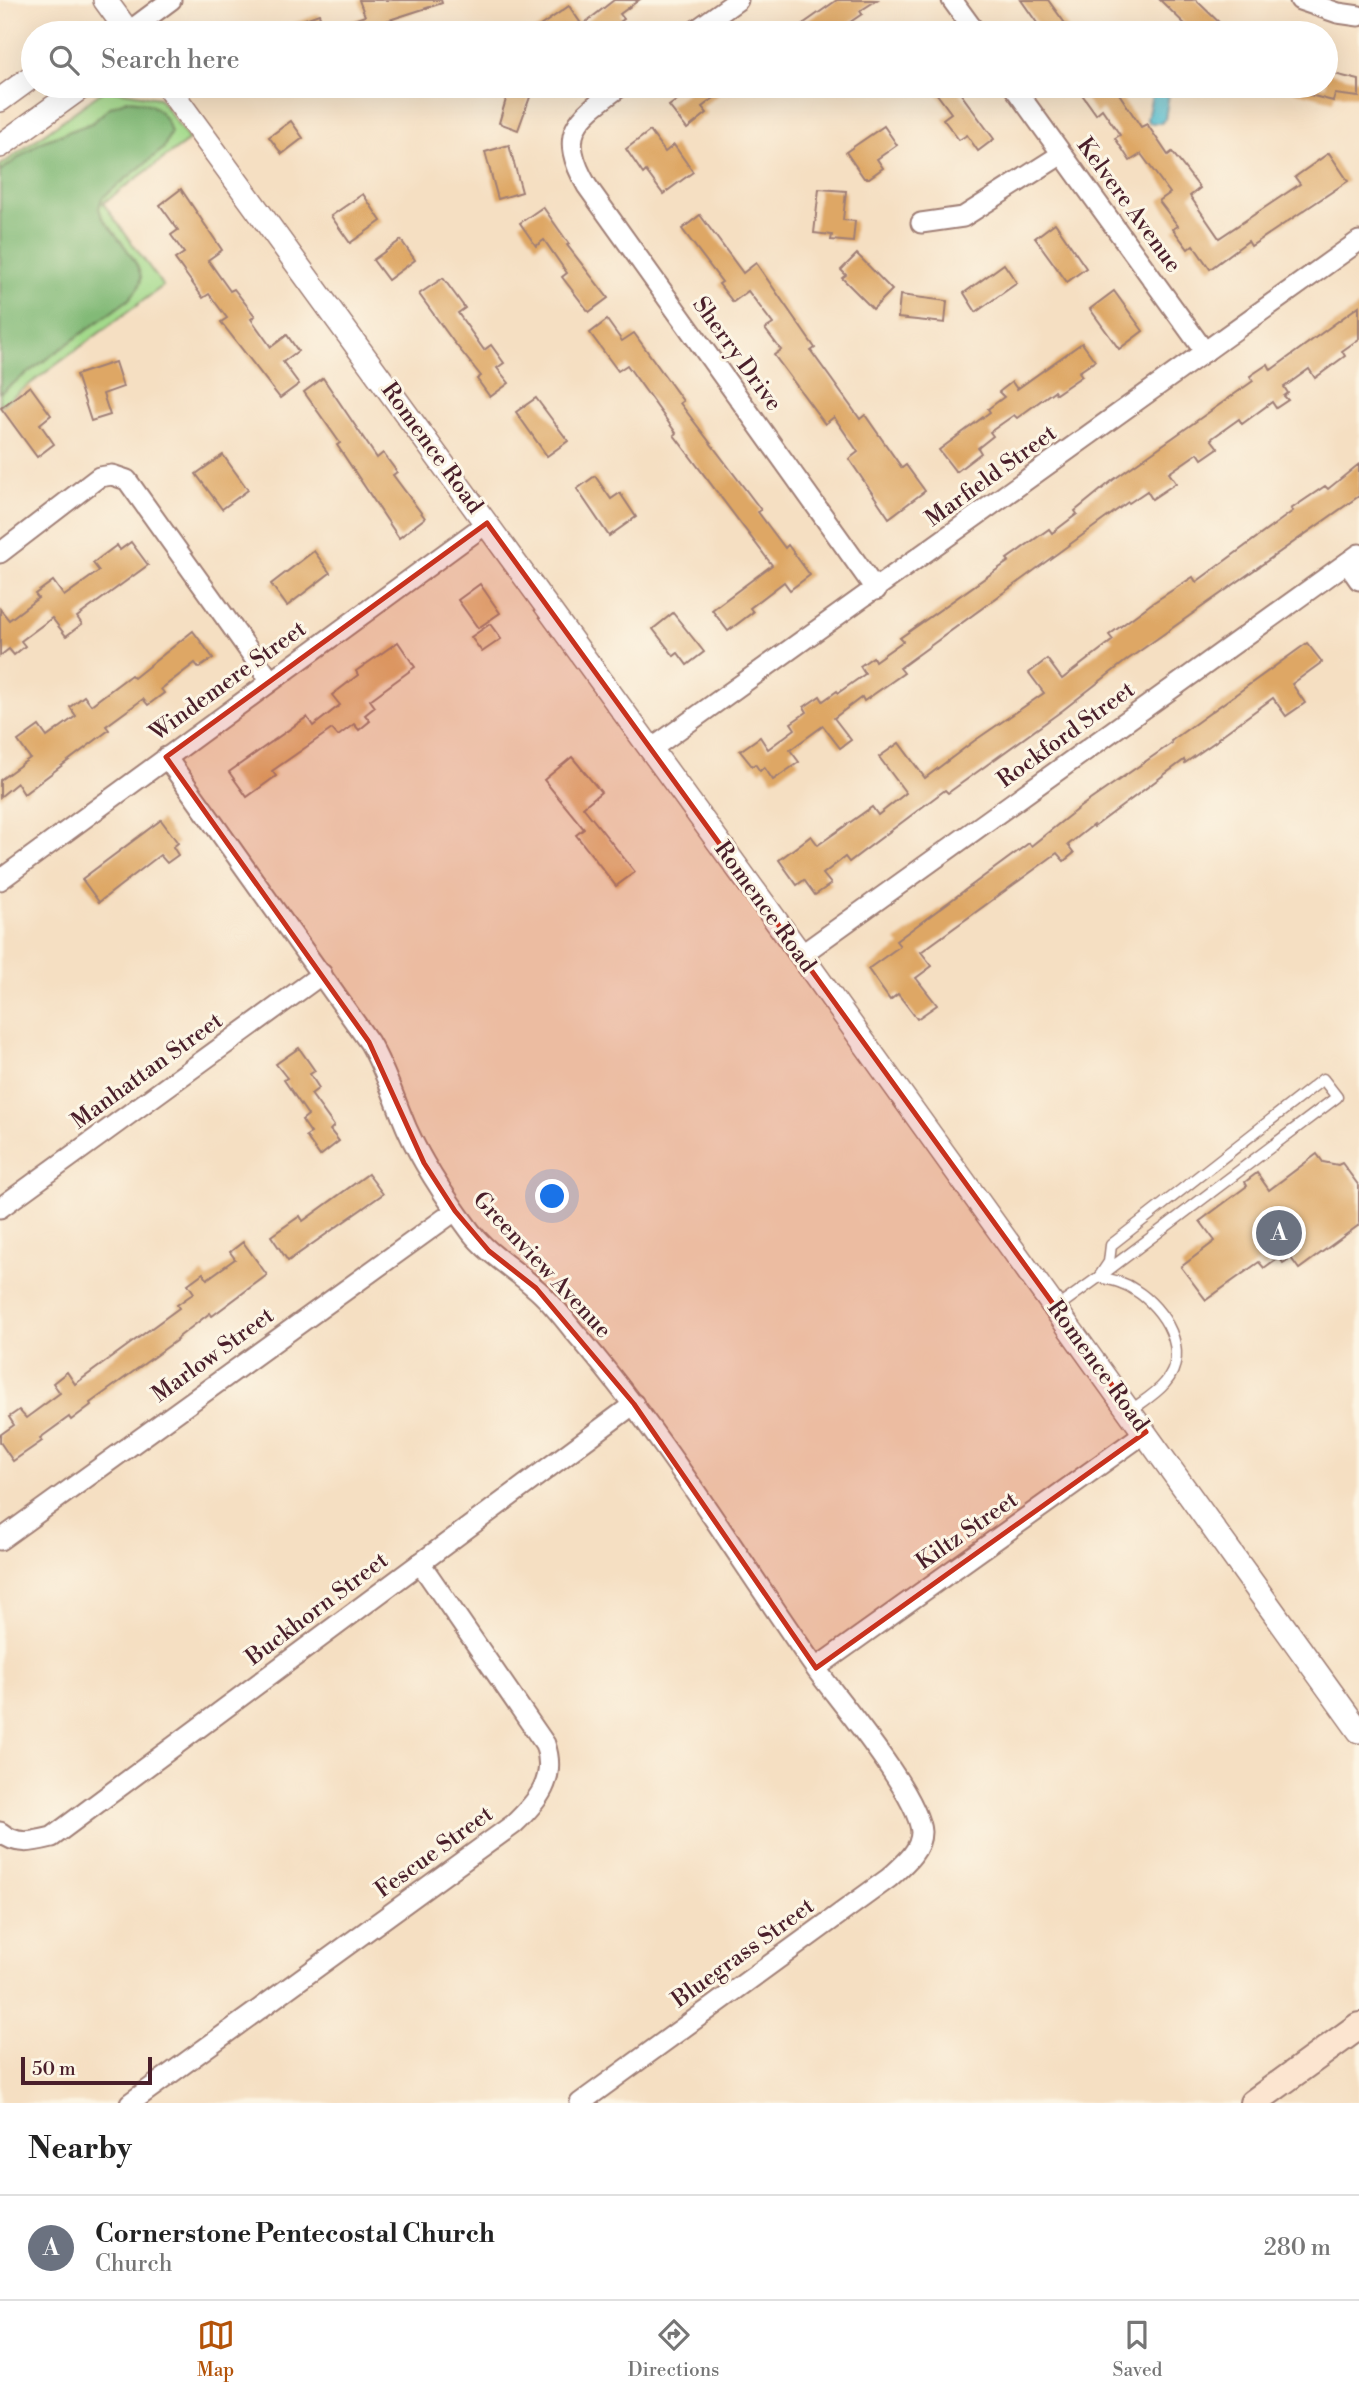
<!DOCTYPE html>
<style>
body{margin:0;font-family:"Libre Bodoni",serif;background:#f2f2f2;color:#222}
.scale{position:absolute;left:21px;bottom:18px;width:131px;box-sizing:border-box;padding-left:7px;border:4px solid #4a1f2b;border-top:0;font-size:19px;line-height:24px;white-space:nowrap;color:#4a1f2b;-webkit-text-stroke:5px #fcf5e5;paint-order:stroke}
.you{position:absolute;left:553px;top:1197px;width:24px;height:24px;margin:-18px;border:5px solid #fff;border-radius:50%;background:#1a73e8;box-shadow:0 0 0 10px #1a73e833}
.badge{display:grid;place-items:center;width:46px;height:46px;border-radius:50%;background:#b45309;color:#fff;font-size:23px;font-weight:700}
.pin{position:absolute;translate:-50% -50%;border:4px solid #fff;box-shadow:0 2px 7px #0006}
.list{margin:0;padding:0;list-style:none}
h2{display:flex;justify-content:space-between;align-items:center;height:91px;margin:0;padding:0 28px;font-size:30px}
h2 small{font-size:23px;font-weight:400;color:#767676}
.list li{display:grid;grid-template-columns:46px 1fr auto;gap:21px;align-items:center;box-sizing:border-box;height:105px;padding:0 28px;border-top:2px solid #e0e0e0}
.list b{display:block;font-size:26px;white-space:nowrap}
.list p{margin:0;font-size:23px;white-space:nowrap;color:#767676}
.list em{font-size:23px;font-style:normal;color:#767676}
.icon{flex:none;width:38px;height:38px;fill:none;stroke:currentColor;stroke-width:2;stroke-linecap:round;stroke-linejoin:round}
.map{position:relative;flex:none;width:1359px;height:2103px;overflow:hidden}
.search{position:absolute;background:#fff;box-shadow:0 7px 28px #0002;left:21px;right:21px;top:21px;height:77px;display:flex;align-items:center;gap:18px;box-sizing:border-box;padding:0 24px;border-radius:38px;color:#767676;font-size:26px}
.sheet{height:196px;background:#fff}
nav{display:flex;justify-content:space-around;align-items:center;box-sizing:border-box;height:98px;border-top:2px solid #e0e0e0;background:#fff;font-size:19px;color:#767676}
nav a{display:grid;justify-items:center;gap:4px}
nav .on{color:#b45309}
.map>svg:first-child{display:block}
.green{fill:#a3da8b;stroke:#767c5b;stroke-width:2}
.forest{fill:#82ba77;stroke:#666c51;stroke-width:2}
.water{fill:#55bfd1;stroke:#506f7e;stroke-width:2}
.building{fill:#dea765}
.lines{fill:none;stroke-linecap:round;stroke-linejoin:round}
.service-casing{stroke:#a07f76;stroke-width:13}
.minor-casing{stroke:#a07f76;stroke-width:23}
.tertiary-casing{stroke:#a07f76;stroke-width:26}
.secondary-casing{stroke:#a07f76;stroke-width:30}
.service{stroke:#fff;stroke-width:10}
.minor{stroke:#fff;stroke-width:19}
.tertiary{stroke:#fff;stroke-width:23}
.secondary{stroke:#fce5d0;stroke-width:26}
.marked{fill:#c8321e;fill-opacity:0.2;stroke:#c8321e;stroke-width:5;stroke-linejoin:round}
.labels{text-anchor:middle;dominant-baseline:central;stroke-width:6;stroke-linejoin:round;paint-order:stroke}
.street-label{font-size:23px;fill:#4a1f2b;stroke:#fcf5e5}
</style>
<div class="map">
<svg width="1359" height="2103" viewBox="0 0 1359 2103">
<rect width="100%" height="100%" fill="#fcf5e5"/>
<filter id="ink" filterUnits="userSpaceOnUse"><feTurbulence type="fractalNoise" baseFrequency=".0143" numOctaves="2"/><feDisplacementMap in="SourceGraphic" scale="14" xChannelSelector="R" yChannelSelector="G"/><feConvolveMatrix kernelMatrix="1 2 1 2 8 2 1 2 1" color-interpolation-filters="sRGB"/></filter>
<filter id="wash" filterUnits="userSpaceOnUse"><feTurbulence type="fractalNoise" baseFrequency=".00686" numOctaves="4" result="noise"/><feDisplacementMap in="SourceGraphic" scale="28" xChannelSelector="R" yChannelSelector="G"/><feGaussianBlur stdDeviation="1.57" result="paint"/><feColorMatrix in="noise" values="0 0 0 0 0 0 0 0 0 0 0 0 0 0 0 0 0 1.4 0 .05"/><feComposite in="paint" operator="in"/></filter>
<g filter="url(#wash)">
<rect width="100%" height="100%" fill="#f5dfc2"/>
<path class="green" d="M106 89 159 98 189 140 103 203 163 286 0 406V166Z"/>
<path class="forest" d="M127 100C151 101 164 109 171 132L163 149 102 198 99 208 102 217C112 231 138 259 141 277 142 286 134 293 128 300L0 393V171L41 142 92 123 110 107Z"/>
<path class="water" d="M1157 88 1166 89 1169 93 1165 119 1161 123H1149L1147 119 1153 91Z"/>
<g id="blocks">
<g class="building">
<path d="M359 0H441L442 3 380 23 383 33H272L271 31 319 14 325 30 365 16Z"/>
<path d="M614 0H639L620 14 624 19 605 33H530L569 6 582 25Z"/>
<path d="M837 0H877L860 11 862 14 834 33H790Z"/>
<path d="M1021 0H1048L1072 33H1044Z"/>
<path d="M1160 0H1196L1230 33H1194Z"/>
<path d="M1326 72 1359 80V97L1335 94 1333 101 1294 91 1295 86H1326Z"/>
<path d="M510 86H534L518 130 499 123Z"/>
<path d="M696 86H730L702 107 707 113 687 129 669 106Z"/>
<path d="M931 86H955L994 139 978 151 967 135 959 140 943 119 951 113Z"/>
<path d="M1076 86H1114L1141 127 1147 124 1168 155 1172 152 1200 188 1190 196 1219 238 1300 184 1295 177 1329 153 1348 181 1251 246 1248 241 1210 269 1193 245 1188 249 1173 229 1178 226 1159 201 1170 193 1141 154 1130 161 1115 138 1120 135 1102 109 1096 114Z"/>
<path d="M291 121 303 138 282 154 269 137Z"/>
<path d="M884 126 897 145 877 159 883 168 869 178H864L846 152Z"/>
<path d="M650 131 665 152 674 145 693 172 663 194 646 171 643 174 626 149Z"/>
<path d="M509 145 522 192 498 199 485 152Z"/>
<path d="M181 189 222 250 208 260 230 291 234 289 255 316 251 319 271 347 287 335 298 351 283 362 299 384 280 398 221 322 227 318 209 294 203 298 175 259 184 253 171 235 178 230 160 205Z"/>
<path d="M819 189 846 191 843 220 855 221 853 242 831 240 832 235 814 233Z"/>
<path d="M363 194 381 221 350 243 331 216Z"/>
<path d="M543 207 569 244 567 245 608 298 589 312 562 277 567 273 544 240 536 246 520 223Z"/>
<path d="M700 215 743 273 756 263 815 348 811 351 860 419 865 415 902 468 906 465 925 491 889 518 849 459 858 452 834 417 825 424 774 355 781 350 765 329 773 324 748 291 733 302 719 284 722 282 682 229Z"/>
<path d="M1055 223 1086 268 1067 282 1035 238Z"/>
<path d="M401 240 415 260 388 280 373 260Z"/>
<path d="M857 254 892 290 873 309 842 278 846 275 841 270Z"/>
<path d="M1004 264 1017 283 976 312 964 293Z"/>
<path d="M443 278 465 308 458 313 484 350 491 345 504 363 497 368 509 383 490 397 477 379 481 376 453 341 419 294Z"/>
<path d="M1114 291 1143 331 1119 349 1090 309Z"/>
<path d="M900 295 947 301 945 323 898 318Z"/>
<path d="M1359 306V339L1342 351 1345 356 1315 378 1309 369 1284 387 1288 393 1284 396 1288 400 1276 408 1272 402 1242 424 1239 419 1211 439 1218 448 1202 459 1198 453 1169 473 1176 483 1152 499 1147 491 1129 503 1128 502 900 668 904 673 864 701 862 697 834 718 851 740 840 748 823 726 790 750 799 762 773 780 764 767 760 771 755 764 752 766 740 751 760 737 768 749 795 729 791 723 807 712 804 707 820 696 823 701 837 691 838 693 865 674 860 666 873 657 875 661 903 641 900 638 1009 561 1007 559 1049 529 1052 533 1077 514 1075 511 1113 480 1253 381 1250 376 1268 364 1271 370Z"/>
<path d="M607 320 622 341 634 333 683 401 680 403 761 510 758 512 785 548 788 545 810 575 790 590 784 582 750 608 753 612 728 631 712 610 772 565 674 435 676 433 627 365 618 371 590 333Z"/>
<path d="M1082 343 1095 361 1079 372 1082 376 1056 394 1054 391 1017 418 1014 415 990 432 993 436 978 448 981 453 956 472 939 450 990 412 988 409 1004 397 999 392 1012 382 1017 389Z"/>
<path d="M115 362 123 387 103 394 110 415 91 421 76 375Z"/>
<path d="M323 378 377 458 383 453 397 472 393 475 425 518 399 538 337 445 340 443 304 392Z"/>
<path d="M30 386 51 415 40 424 54 444 37 457 1 408Z"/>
<path d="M536 398 568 441 547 456 516 412Z"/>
<path d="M223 455 248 490 222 509 196 474Z"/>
<path d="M1359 464V496L1127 660 1063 710 948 793 945 790 849 862 845 857 823 874 831 884 815 895 804 880 797 885 779 860 811 836 818 845 872 807 878 815 906 793 879 757 899 743 925 778 974 741 1044 693 1029 673 1047 659 1062 679 1113 640 1109 635 1151 604 1193 577 1196 582 1293 511 1291 509 1325 486 1328 489Z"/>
<path d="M595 476 611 499 620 493 636 517 609 536 577 489Z"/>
<path d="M131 542 148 565 77 617 82 624 66 636 52 618 21 641 25 646 14 655 9 649 0 656V609L9 620 38 598 35 594 53 581 64 596 99 571 93 563 117 545 120 550Z"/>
<path d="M314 551 330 573 287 606 271 584Z"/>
<path d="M480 584 500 613 478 628 458 600Z"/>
<path d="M673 613 704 652 687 665 678 653 674 656 653 629Z"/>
<path d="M490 624 501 639 482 652 471 637Z"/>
<path d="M193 631 213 658 199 668 195 663 161 689 164 693 148 705 143 699 106 726 109 730 24 794 17 783 0 797V780L30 758 18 741 39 726 47 737 76 716 70 707 84 696 91 705 131 675 134 678Z"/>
<path d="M398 642 415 667 370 700 375 707 365 715 370 721 359 730 354 724 338 736 332 729 272 771 276 776 247 797 229 772 307 717 313 726 340 705 332 695 358 675 356 671Z"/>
<path d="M1307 643 1322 662 1292 684 1305 703 1286 716 1273 698 1218 738 1219 739 1185 763 1184 760 1094 827 1093 825 1068 845 1074 853 1064 861 1057 853 921 952 932 966 916 978 937 1005 917 1019 898 994 890 1000 868 969 900 946 896 941 1029 843 1031 846 1080 807 1172 743 1171 741Z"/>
<path d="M572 757 601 792 583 807 635 872 616 886 576 835 584 829 544 780Z"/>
<path d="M161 820 178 843 173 847 178 855 167 863 160 855 99 902 82 879Z"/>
<path d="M299 1048 315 1071 310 1074 319 1088 311 1094 334 1126 330 1130 339 1141 320 1156 306 1136 311 1133 302 1120 308 1115 284 1080 287 1078 276 1064Z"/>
<path d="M1317 1154 1323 1162 1338 1165 1342 1163 1359 1186V1225L1299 1269 1291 1258 1283 1263 1279 1257 1264 1268 1259 1262 1206 1300 1181 1267 1215 1241 1200 1221 1247 1186 1245 1182 1257 1173 1269 1190Z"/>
<path d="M368 1174 383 1194 288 1261 271 1236 300 1216 303 1221Z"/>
<path d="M243 1242 267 1275 212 1316 210 1313 176 1339 177 1340 90 1403 91 1405 71 1420 69 1417 40 1438 42 1441 13 1461 0 1442V1435L14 1425 9 1417 19 1410 26 1418 60 1393 53 1383 67 1372 75 1384 179 1308 177 1305 194 1293 188 1284 203 1273 207 1279 235 1259 230 1252Z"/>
</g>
</g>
</g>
<g filter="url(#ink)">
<use href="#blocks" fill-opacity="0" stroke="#a07f76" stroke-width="2"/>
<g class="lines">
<g class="service-casing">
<g id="service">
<path d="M1323 1079 1337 1097 1099 1277 1109 1262 1111 1245Z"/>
<path d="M1056 1308 1099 1277C1112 1280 1124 1282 1135 1290 1164 1308 1192 1352 1165 1383 1156 1394 1142 1402 1130 1411"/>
</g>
</g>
<g class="minor-casing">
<g id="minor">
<path d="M952 0 976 33"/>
<path d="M1300 0 1338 13 1359 16"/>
<path d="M128 32 171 0"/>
<path d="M692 33 738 0"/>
<path d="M621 86C577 118 556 132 587 186L876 590"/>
<path d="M1013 86 1205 352"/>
<path d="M921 223 963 217 1062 154"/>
<path d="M0 553 99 477 112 475 127 480 270 680"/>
<path d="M1347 563 1359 580"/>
<path d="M650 750 1359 241"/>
<path d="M166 757 369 1042C386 1071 394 1099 407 1129 423 1165 447 1200 471 1232 488 1254 513 1268 534 1287 549 1299 561 1315 573 1330 664 1435 736 1555 816 1669 840 1702 919 1795 921 1832 921 1852 902 1866 889 1878L580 2103"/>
<path d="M0 880 487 523"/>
<path d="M801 955 1359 554"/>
<path d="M0 1208 322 974"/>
<path d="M0 1540 455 1211"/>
<path d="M816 1668 1146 1432"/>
<path d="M0 1832C17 1846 32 1842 52 1837L634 1404"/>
<path d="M130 2103 514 1824C538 1801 557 1779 545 1744L420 1563"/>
</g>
</g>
<g class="tertiary-casing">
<g id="tertiary">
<path d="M105 0 129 33"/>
<path d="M167 86 801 955 1359 1731"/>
<path d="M0 100 33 76"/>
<path d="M0 146 83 86"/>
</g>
</g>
<g class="secondary-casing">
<path id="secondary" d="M1253 2103 1359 2026"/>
</g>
<use href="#service" class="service"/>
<use href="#minor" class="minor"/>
<use href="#tertiary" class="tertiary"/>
<use href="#secondary" class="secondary"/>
</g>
</g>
<path class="marked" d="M487 523 1146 1432 816 1668 634 1404 536 1288 489 1251 455 1211 424 1163 369 1042 166 757Z"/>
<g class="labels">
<g class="street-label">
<text transform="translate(1129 205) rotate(54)">Kelvere Avenue</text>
<text transform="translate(737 354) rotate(54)">Sherry Drive</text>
<text transform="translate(432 448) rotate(54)">Romence Road</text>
<text transform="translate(991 476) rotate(-36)">Marfield Street</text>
<text transform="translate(228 681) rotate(-36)">Windemere Street</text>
<text transform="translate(1066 735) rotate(-36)">Rockford Street</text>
<text transform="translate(765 907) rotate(54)">Romence Road</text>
<text transform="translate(147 1071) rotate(-36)">Manhattan Street</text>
<text transform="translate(542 1265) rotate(47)">Greenview Avenue</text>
<text transform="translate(213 1355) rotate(-36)">Marlow Street</text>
<text transform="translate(1098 1366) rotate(54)">Romence Road</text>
<text transform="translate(967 1531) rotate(-35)">Kiltz Street</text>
<text transform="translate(317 1609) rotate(-37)">Buckhorn Street</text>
<text transform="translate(434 1852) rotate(-36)">Fescue Street</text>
<text transform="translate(743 1953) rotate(-36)">Bluegrass Street</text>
</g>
</g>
</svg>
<div class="scale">50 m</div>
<div class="you"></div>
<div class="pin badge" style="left:1279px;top:1233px;background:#6b7280">A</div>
<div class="search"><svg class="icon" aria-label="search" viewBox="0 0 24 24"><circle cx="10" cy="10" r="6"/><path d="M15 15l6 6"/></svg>Search here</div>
</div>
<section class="sheet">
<h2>Nearby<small></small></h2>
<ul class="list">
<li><span class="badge" style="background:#6b7280">A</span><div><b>Cornerstone Pentecostal Church</b><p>Church</p></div><em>280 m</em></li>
</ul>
</section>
<nav>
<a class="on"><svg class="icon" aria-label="map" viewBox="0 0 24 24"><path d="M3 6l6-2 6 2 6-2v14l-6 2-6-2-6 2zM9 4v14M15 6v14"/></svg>Map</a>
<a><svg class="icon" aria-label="directions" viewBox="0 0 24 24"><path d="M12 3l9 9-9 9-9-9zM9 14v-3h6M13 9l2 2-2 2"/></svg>Directions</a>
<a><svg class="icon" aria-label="saved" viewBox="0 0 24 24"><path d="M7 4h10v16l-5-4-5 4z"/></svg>Saved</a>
</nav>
